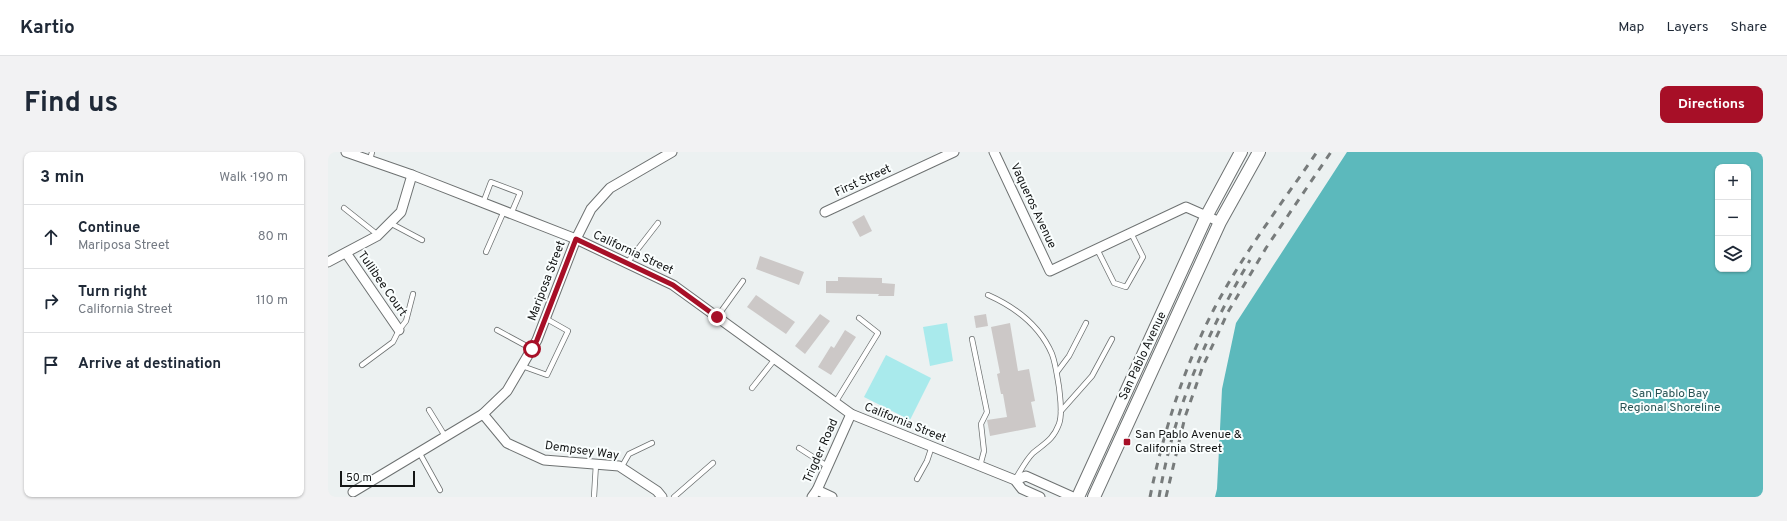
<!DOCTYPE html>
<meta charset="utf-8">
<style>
body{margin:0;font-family:Overpass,sans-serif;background:#f2f2f3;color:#1f2937}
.controls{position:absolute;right:12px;top:12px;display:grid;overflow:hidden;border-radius:8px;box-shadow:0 1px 3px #0004}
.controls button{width:36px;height:36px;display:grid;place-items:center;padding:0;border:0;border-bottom:1px solid #e0e1e3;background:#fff;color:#1f2937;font:20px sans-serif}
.scale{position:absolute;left:12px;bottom:10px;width:75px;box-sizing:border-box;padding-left:4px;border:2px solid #141616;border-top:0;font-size:11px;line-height:14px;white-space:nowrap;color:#141616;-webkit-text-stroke:3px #fafefe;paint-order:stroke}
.stop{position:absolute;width:12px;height:12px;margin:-9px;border:3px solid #a70f27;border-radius:50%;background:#fff}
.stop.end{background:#a70f27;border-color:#fff;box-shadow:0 1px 4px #0008}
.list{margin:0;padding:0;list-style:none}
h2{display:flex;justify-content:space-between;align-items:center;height:52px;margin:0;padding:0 16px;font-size:17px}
h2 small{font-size:13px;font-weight:400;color:#747a83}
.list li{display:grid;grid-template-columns:26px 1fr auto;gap:12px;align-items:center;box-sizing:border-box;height:64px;padding:0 16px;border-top:1px solid #e0e1e3}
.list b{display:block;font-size:15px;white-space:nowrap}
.list p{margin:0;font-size:13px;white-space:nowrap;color:#747a83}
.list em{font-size:13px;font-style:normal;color:#747a83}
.icon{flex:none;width:22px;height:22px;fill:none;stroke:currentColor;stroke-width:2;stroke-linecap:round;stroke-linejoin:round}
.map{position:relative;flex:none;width:1435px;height:345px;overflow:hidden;border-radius:8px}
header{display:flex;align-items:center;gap:24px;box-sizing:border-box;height:56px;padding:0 20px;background:#fff;border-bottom:1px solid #e0e1e3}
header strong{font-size:19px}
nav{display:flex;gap:22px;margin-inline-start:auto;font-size:14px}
.intro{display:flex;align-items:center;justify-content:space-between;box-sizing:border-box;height:96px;padding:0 24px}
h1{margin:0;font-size:28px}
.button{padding:10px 18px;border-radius:8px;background:#a70f27;color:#fff;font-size:14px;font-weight:700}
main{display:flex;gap:24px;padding:0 24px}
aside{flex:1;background:#fff;border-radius:8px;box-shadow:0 1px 3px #0004}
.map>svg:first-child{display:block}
.green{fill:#a9eaec}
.water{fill:#5cb9bc;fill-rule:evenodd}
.building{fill:#ccc8c7}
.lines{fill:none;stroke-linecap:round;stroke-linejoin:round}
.lane-casing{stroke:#6e7272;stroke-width:6}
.street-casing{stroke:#6e7272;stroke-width:11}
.secondary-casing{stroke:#6e7272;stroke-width:14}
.lane{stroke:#fff;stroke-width:4.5}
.street{stroke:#fff;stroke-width:9}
.secondary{stroke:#fff;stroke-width:12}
.rail{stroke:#777b7b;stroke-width:3;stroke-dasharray:7 7;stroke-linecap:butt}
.route{stroke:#a70f27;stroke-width:5}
.poi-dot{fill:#a70f27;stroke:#fafefe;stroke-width:1.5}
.labels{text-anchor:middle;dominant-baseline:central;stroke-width:4;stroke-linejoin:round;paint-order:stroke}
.street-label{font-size:12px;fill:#141616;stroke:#fafefe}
.park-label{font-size:12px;fill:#275253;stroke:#fafefe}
.poi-label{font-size:12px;fill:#141616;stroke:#fafefe;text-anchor:start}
</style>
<header>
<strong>Kartio</strong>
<nav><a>Map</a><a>Layers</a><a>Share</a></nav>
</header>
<div class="intro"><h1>Find us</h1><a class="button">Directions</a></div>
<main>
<aside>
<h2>3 min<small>Walk · 190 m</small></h2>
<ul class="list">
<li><svg class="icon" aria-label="ahead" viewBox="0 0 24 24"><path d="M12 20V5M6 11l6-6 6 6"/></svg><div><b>Continue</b><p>Mariposa Street</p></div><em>80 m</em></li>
<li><svg class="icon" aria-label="right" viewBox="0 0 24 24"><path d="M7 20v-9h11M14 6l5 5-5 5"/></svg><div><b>Turn right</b><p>California Street</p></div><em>110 m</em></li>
<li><svg class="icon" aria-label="arrive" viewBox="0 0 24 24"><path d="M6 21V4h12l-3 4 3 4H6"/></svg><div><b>Arrive at destination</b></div></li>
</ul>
</aside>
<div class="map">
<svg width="1435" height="345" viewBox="0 0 1435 345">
<rect width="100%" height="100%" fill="#ecf1f1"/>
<g class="green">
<path d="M619 171 625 209 602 214 595 175Z"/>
<path d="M558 203 603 226 582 268 536 245Z"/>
</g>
<path class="water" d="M1019 0H1435V345H887L889 337 894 237 908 171ZM1390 15H1420V117H1390Z"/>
<g class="building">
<path d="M536 63 544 79 532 85 524 70Z"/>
<path d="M432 104 476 120 471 133 428 117Z"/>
<path d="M510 125 554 126V131L567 132 566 144H550L551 142 498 141V129H510Z"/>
<path d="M428 143 467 170 458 182 419 155Z"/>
<path d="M492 162 502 169 477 202 467 194Z"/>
<path d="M658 162 660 174 648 176 646 164Z"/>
<path d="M682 171 690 219 701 217 707 249 703 250 708 275 662 284 659 268 679 265 675 242H673L669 222 672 221 663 175Z"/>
<path d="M517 178 528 185 503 223 490 215 503 194 506 196Z"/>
</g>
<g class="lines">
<g class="lane-casing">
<g id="lane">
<path d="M42 8 44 0"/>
<path d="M155 51 163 30 192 41 183 62"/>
<path d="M16 56 50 83"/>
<path d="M62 71 94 88"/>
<path d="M769 97 786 131 798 135 815 105 803 81"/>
<path d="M158 100 176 59"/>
<path d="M299 111 330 71"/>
<path d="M660 143C687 155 712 174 724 202 728 213 729 224 731 235 732 246 735 261 731 272 725 288 717 291 705 301 698 308 693 318 688 326"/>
<path d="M389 165 415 129"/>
<path d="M169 178 204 197"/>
<path d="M644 187 659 260 653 272 656 299 652 314"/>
<path d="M34 213 65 190 71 178 78 169 85 142"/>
<path d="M194 214 219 223 240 179 217 166"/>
<path d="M729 220 741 204 758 171"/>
<path d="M424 236 447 207"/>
<path d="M507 251 550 181 531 166"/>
<path d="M101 258 117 284"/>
<path d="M733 259 764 224 784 187"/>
<path d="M471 296 499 314"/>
<path d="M91 300 112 338"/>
<path d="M293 316 301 302 324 291"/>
<path d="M589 327 599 309 604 294"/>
<path d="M266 345 268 312"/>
<path d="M346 345 385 311"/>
</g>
</g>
<g class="street-casing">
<g id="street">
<path d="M18 0 84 23 248 87 345 133 523 262 687 328 694 337 712 345"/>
<path d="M666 0 722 119 858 55 892 70"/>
<path d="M497 60 626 0"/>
<path d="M18 101 71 178"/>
<path d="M0 110 49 84 73 60 84 23"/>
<path d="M155 262 179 291 216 308 291 314 329 339 334 345"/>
<path d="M687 328 698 324 745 345"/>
<path d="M489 338 504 345"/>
<path d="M25 340 155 262 179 239 209 188 248 87 263 57 282 36 344 0"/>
<path d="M484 345 489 338 523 262"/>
</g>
</g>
<g class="secondary-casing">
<g id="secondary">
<path d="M750 345 879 63 913 0"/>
<path d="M766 345 892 70 931 0"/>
</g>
</g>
<use href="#lane" class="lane"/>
<use href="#street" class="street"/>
<use href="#secondary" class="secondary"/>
<g class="rail">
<path d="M822 345C835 281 856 215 886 157 915 102 954 51 989 0"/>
<path d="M831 345C846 258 877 184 922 108"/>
<path d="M838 345 857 265 875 214 900 160 938 96 1003 0"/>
</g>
</g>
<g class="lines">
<path class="route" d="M204 197 209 188 248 87 345 133 389 165"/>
</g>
<rect class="poi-dot" x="795" y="286" width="8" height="8" rx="2"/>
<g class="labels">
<g class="street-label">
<text transform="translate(535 29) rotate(-25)">First Street</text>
<text transform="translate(705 54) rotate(65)">Vaqueros Avenue</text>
<text transform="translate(305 101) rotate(25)">California Street</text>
<text transform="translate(219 129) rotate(-69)">Mariposa Street</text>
<text transform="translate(54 132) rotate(55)">Tullibee Court</text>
<text transform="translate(815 204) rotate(-65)">San Pablo Avenue</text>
<text transform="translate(577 271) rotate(22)">California Street</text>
<text transform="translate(254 299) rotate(8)">Dempsey Way</text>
<text transform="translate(493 299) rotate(-66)">Trigder Road</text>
</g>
<g class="park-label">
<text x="1342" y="242">San Pablo Bay<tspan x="1342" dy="14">Regional Shoreline</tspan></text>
</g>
<g class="poi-label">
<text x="807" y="283">San Pablo Avenue &amp;<tspan x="807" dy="14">California Street</tspan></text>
</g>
</g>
</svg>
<div class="controls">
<button>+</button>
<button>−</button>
<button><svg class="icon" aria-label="layers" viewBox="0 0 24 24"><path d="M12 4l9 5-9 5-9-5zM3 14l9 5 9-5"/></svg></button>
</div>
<div class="scale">50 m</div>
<div class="stop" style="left:204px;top:197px"></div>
<div class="stop end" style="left:389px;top:165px"></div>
</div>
</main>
